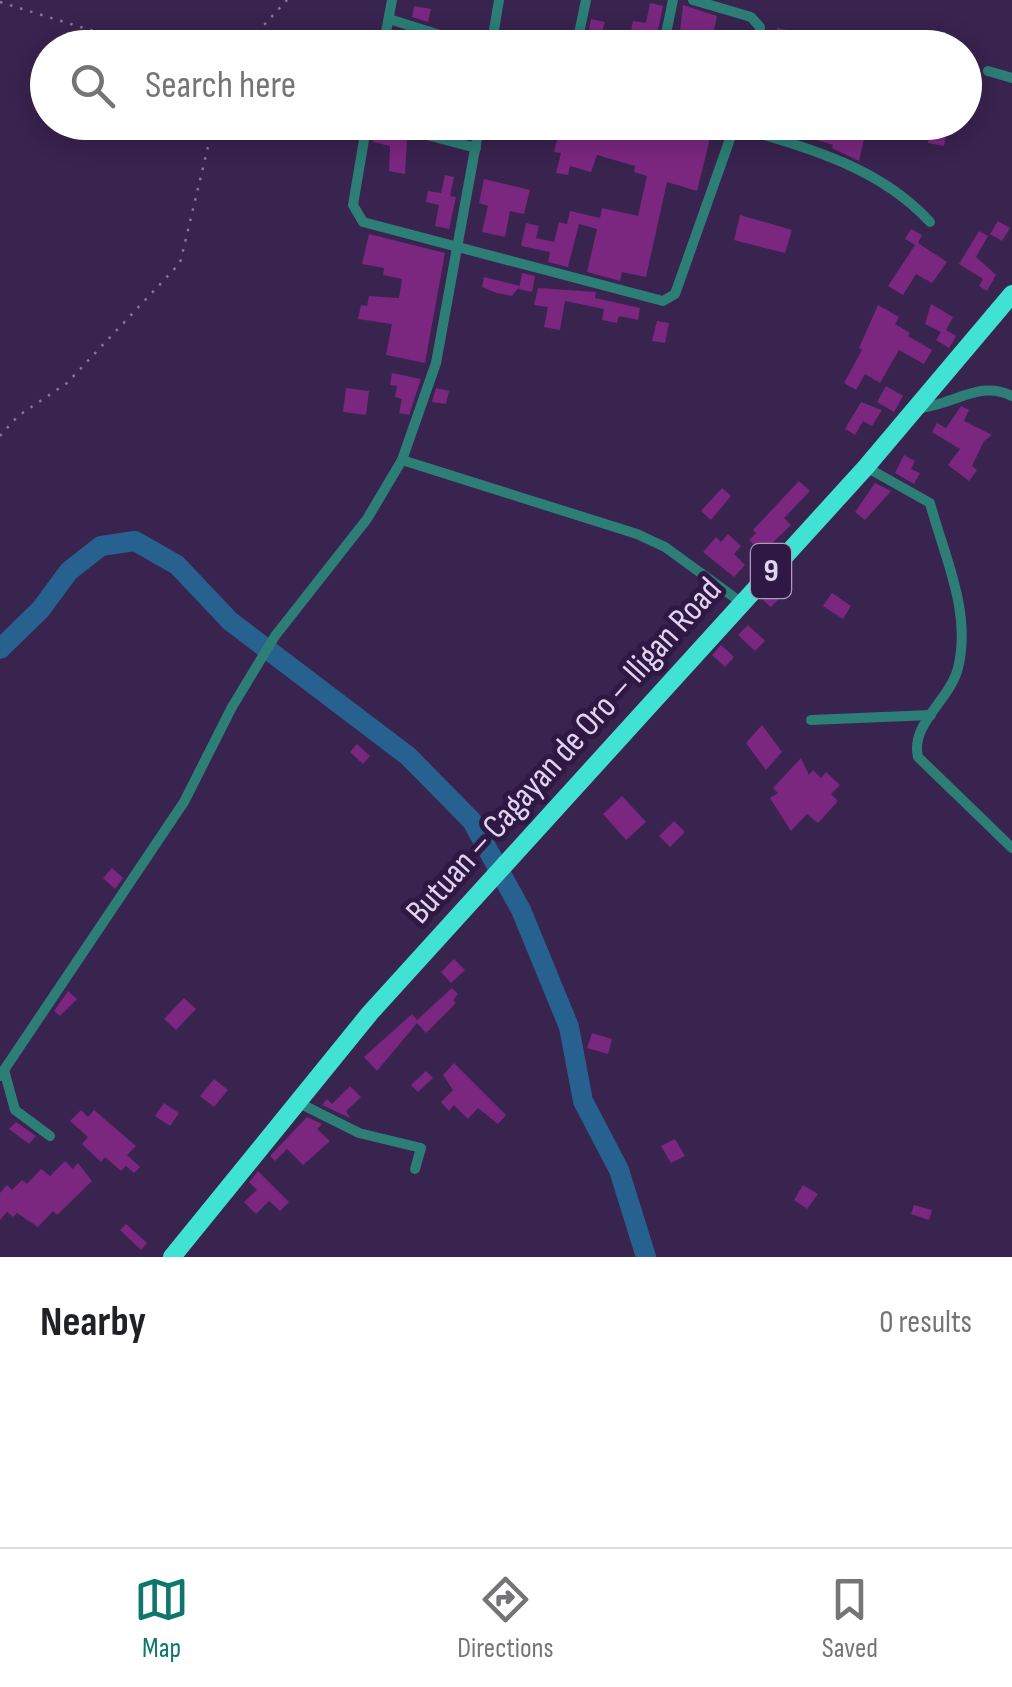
<!DOCTYPE html>
<meta charset="utf-8">
<style>
body{margin:0;font-family:"Sofia Sans Condensed",sans-serif;background:#f2f2f2;color:#202124}
.list{margin:0;padding:0;list-style:none}
h2{display:flex;justify-content:space-between;align-items:center;height:130px;margin:0;padding:0 40px;font-size:42px}
h2 small{font-size:32px;font-weight:400;color:#757577}
.icon{flex:none;width:55px;height:55px;fill:none;stroke:currentColor;stroke-width:2;stroke-linecap:round;stroke-linejoin:round}
.map{position:relative;flex:none;width:1012px;height:1257px;overflow:hidden}
.search{position:absolute;background:#fff;box-shadow:0 5px 25px #0003;left:30px;right:30px;top:30px;height:110px;display:flex;align-items:center;gap:25px;box-sizing:border-box;padding:0 35px;border-radius:55px;color:#757577;font-size:38px}
.sheet{height:290px;background:#fff}
nav{display:flex;justify-content:space-around;align-items:center;box-sizing:border-box;height:140px;border-top:2px solid #e0e0e0;background:#fff;font-size:28px;color:#757577}
nav a{display:grid;justify-items:center;gap:5px}
nav .on{color:#0f766e}
.map>svg:first-child{display:block}
.lines{fill:none;stroke-linecap:round;stroke-linejoin:round}
.river{stroke:#27618f;stroke-width:20}
.building{fill:#7b2780}
.path{stroke:#88769b;stroke-width:2.5;stroke-dasharray:2.5 8;stroke-linecap:butt}
.street{stroke:#2c7e76;stroke-width:10}
.highway{stroke:#3fe2d3;stroke-width:18}
.labels{text-anchor:middle;dominant-baseline:central;stroke-width:10;stroke-linejoin:round;paint-order:stroke}
.shield{fill:#2f1944;stroke:#ab9cbc;stroke-width:2.5}
.shield-label{font-size:32px;font-weight:bold;fill:#e0d4f0}
.street-label{font-size:35px;fill:#e0d4f0;stroke:#2f1944}
</style>
<div class="map">
<svg width="1012" height="1257" viewBox="0 0 1012 1257">
<rect width="100%" height="100%" fill="#39234f"/>
<g class="lines">
<path class="river" d="M0 649 41 609 69 571 101 546 135 541 177 565 230 621 408 756 472 821 521 910 569 1027 583 1101 619 1170 646 1257"/>
</g>
<g class="building">
<path d="M650 3 663 6 657 35H653L650 46 629 41 633 21 646 23Z"/>
<path d="M683 5 717 16 713 34 695 30 689 48H678Z"/>
<path d="M414 6 431 9 428 22 412 17Z"/>
<path d="M591 19 605 22 597 48H585Z"/>
<path d="M777 28 797 32 793 48H773Z"/>
<path d="M427 122H467L465 134Z"/>
<path d="M561 122 621 136 624 127 645 135 647 127 659 131 662 122H714L697 191 667 182 646 277 622 272 620 281 587 272 597 229 579 224 568 267 548 262 550 252 521 246 526 223 539 226 536 238 554 242 559 222 567 224 570 211 600 218 602 208 638 216 647 176 634 172 635 166 597 155 591 172 570 166 568 175 556 173 561 153 554 152Z"/>
<path d="M761 122H815L864 139 859 161 832 148 833 145Z"/>
<path d="M931 128 947 131 944 146 928 143Z"/>
<path d="M374 132 407 139 405 174 389 171 390 146 373 142Z"/>
<path d="M445 175 454 177 450 196 456 197 449 229 435 226 439 205 426 202 428 191 441 193Z"/>
<path d="M484 179 530 190 524 214 510 211 505 237 482 232 488 206 479 203Z"/>
<path d="M740 215 792 230 785 253 734 240Z"/>
<path d="M998 221 1010 228 1002 241 990 234Z"/>
<path d="M911 229 922 235 918 243 947 262 932 283 916 274 903 295 888 286 915 245 905 239Z"/>
<path d="M979 231 988 236 976 257 996 275 987 291 979 286 983 279 959 264Z"/>
<path d="M369 234 445 253 425 363 386 355 392 324 358 319 361 305 367 306 369 296 399 298 402 279 383 275 384 268 362 264Z"/>
<path d="M522 273 535 276 532 292 519 289Z"/>
<path d="M484 277 520 286 512 296 497 293 482 287Z"/>
<path d="M538 288 596 292 595 298 640 308 638 320 619 316 617 323 602 320 604 309 565 301 560 330 544 327 548 307 534 305Z"/>
<path d="M931 304 953 317 946 330 956 336 949 348 936 340 941 332 925 324Z"/>
<path d="M878 305 899 317 895 324 910 333 908 336 932 350 924 364 899 350 880 383 865 374 856 390 844 383 862 350 859 348Z"/>
<path d="M657 321 669 323 665 343 652 341Z"/>
<path d="M392 373 421 379 409 415 399 413 402 399 395 397 397 386 390 385Z"/>
<path d="M886 386 903 396 894 412 877 402Z"/>
<path d="M346 388 369 391 366 415 343 412Z"/>
<path d="M436 388 449 391 446 404 432 402Z"/>
<path d="M861 402 882 410 872 426 863 421 855 435 845 429Z"/>
<path d="M961 406 969 410 964 421 992 435 984 441 972 466 977 470 969 481 948 465 960 449 932 432 937 423 946 428Z"/>
<path d="M904 455 915 461 911 469 920 473 914 484 895 473Z"/>
<path d="M799 481 810 491 784 518 791 525 762 553 749 540 756 533 753 530Z"/>
<path d="M875 483 891 491 865 520 855 512Z"/>
<path d="M722 488 731 496 711 520 701 511Z"/>
<path d="M728 534 741 546 734 554 745 565 734 577 703 552 716 537 721 542Z"/>
<path d="M775 585 784 593 771 607 763 600Z"/>
<path d="M832 593 851 606 843 619 823 606Z"/>
<path d="M748 625 765 641 755 651 738 635Z"/>
<path d="M721 645 734 657 725 667 712 655Z"/>
<path d="M762 725 782 752 766 770 746 743Z"/>
<path d="M357 744 370 756 363 764 350 752Z"/>
<path d="M801 758 809 775 813 770 821 778 826 772 840 785 831 794 838 801 818 823 807 814 791 831 770 798 778 793 773 788Z"/>
<path d="M622 796 646 822 626 840 603 814Z"/>
<path d="M674 821 685 832 670 847 659 836Z"/>
<path d="M112 868 123 878 115 889 103 878Z"/>
<path d="M454 959 465 970 451 983 441 972Z"/>
<path d="M452 988 458 994 453 1000 456 1003 426 1033 417 1023 377 1071 364 1057 412 1014 417 1020Z"/>
<path d="M68 991 77 999 60 1016 54 1011Z"/>
<path d="M184 998 196 1009 176 1030 164 1019Z"/>
<path d="M592 1033 612 1039 608 1054 587 1048Z"/>
<path d="M454 1063 506 1115 498 1124 478 1108 468 1119 454 1105 449 1111 441 1102 453 1090 443 1075Z"/>
<path d="M426 1071 433 1078 418 1092 411 1085Z"/>
<path d="M214 1079 228 1090 214 1107 200 1096Z"/>
<path d="M350 1086 361 1097 346 1111 350 1118 322 1105 327 1099 332 1104Z"/>
<path d="M164 1103 179 1113 170 1126 155 1116Z"/>
<path d="M81 1110 88 1117 94 1110 136 1146 127 1155 140 1167 134 1173 126 1166 121 1171 105 1157 101 1162 82 1144 88 1137 70 1121Z"/>
<path d="M307 1117 322 1124 317 1129 330 1141 303 1165 287 1149 275 1161 270 1156Z"/>
<path d="M16 1122 36 1136 29 1144 9 1129Z"/>
<path d="M675 1139 685 1156 671 1163 661 1146Z"/>
<path d="M65 1161 73 1169 78 1163 92 1181 57 1215 53 1211 38 1227 17 1213 13 1217 7 1212 0 1220V1193L7 1185 12 1190 22 1180 27 1184 41 1169 50 1176Z"/>
<path d="M258 1171 289 1202 280 1211 269 1201 256 1214 244 1202 257 1190 249 1182Z"/>
<path d="M803 1185 818 1194 807 1209 794 1200Z"/>
<path d="M914 1205 932 1210 929 1220 911 1214Z"/>
<path d="M126 1224 147 1243 141 1250 120 1230Z"/>
</g>
<g class="lines">
<g class="path">
<path d="M0 2 148 48"/>
<path d="M243 48 287 0"/>
<path d="M0 436 18 416 67 383 180 263 214 122"/>
</g>
<g class="street">
<path d="M693 0 751 17 760 27 758 48"/>
<path d="M389 19 481 48"/>
<path d="M383 48 392 0"/>
<path d="M491 48 499 0"/>
<path d="M576 48 586 0"/>
<path d="M663 48 673 0"/>
<path d="M988 71 1012 78"/>
<path d="M367 122 353 205 363 222 663 301 675 294 736 122"/>
<path d="M378 122 476 148"/>
<path d="M734 126C805 147 879 166 930 222"/>
<path d="M918 408C953 406 979 379 1012 396"/>
<path d="M402 460 637 534 665 547 742 603"/>
<path d="M866 467 930 503C944 556 972 612 958 668 950 700 910 724 918 757L1012 848"/>
<path d="M811 720 931 715"/>
<path d="M4 1070 15 1110 50 1136"/>
<path d="M0 1076 184 802 232 707 275 636 367 519 402 460 436 363 480 122"/>
<path d="M297 1102 359 1133 421 1148 415 1169"/>
</g>
<path class="highway" d="M172 1257 370 1013 866 467 1012 294"/>
</g>
<g class="labels">
<rect class="shield" x="751" y="544" width="40" height="54" rx="8"/>
<g class="shield-label">
<text x="771" y="571">9</text>
</g>
<g class="street-label">
<text transform="translate(564 751) rotate(-48)">Butuan – Cagayan de Oro – Iligan Road</text>
</g>
</g>
</svg>
<div class="search"><svg class="icon" aria-label="search" viewBox="0 0 24 24"><circle cx="10" cy="10" r="6"/><path d="M15 15l6 6"/></svg>Search here</div>
</div>
<section class="sheet">
<h2>Nearby<small>0 results</small></h2>
<ul class="list">
</ul>
</section>
<nav>
<a class="on"><svg class="icon" aria-label="map" viewBox="0 0 24 24"><path d="M3 6l6-2 6 2 6-2v14l-6 2-6-2-6 2zM9 4v14M15 6v14"/></svg>Map</a>
<a><svg class="icon" aria-label="directions" viewBox="0 0 24 24"><path d="M12 3l9 9-9 9-9-9zM9 14v-3h6M13 9l2 2-2 2"/></svg>Directions</a>
<a><svg class="icon" aria-label="saved" viewBox="0 0 24 24"><path d="M7 4h10v16l-5-4-5 4z"/></svg>Saved</a>
</nav>
